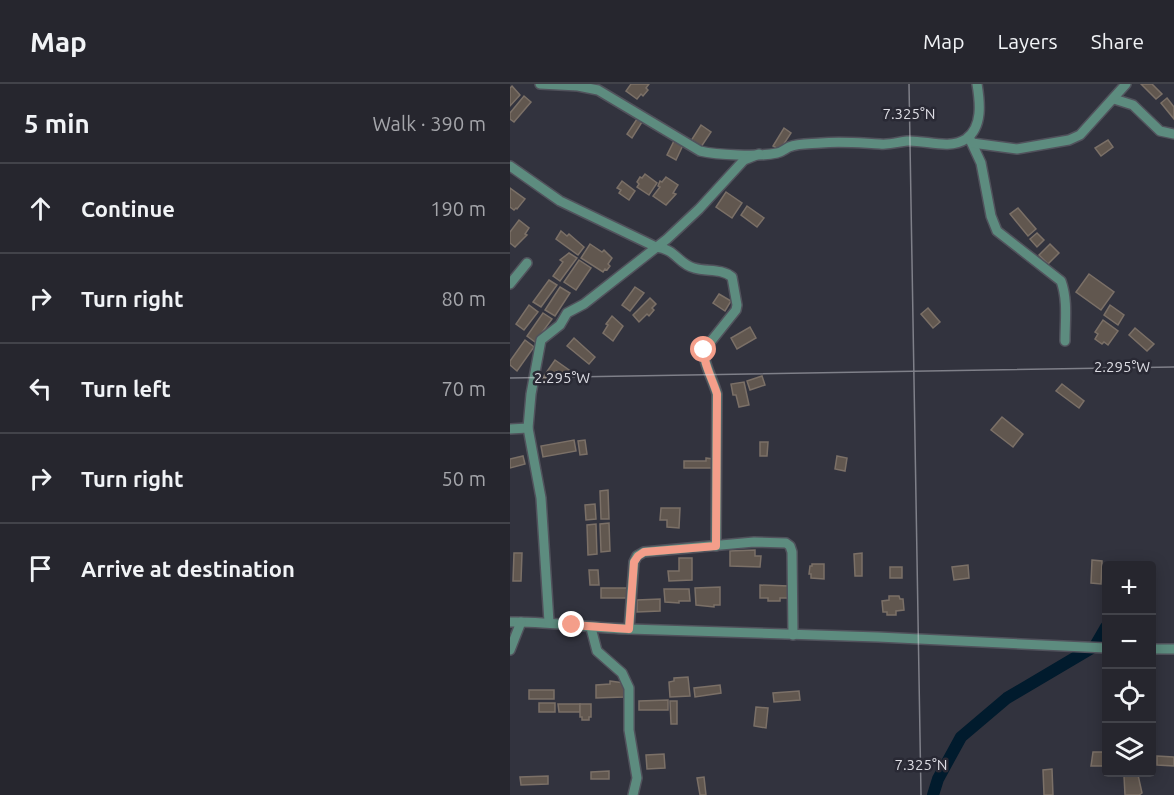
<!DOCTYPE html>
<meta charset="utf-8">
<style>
body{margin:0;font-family:Ubuntu,sans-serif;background:#2e2e36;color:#f1f3f6}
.controls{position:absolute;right:18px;bottom:18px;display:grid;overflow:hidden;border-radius:6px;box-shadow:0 3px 15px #0003}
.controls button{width:54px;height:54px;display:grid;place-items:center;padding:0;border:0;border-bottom:2px solid #42434a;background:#26262e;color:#f1f3f6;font:30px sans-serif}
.stop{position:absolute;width:18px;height:18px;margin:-14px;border:4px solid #f49e8a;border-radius:50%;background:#fff}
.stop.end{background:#f49e8a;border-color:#fff;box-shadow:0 2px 6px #0008}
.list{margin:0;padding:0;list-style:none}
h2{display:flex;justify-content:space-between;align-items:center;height:78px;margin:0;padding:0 24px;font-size:26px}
h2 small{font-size:20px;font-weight:400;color:#a4a5aa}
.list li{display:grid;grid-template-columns:39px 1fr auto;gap:18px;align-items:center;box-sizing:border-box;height:90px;padding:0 24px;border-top:2px solid #42434a}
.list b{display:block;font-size:22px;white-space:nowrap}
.list em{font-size:20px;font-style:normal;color:#a4a5aa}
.icon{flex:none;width:33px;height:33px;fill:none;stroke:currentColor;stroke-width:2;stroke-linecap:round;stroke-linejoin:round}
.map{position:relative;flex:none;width:664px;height:711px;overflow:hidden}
header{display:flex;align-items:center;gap:36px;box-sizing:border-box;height:84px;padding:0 30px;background:#26262e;border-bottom:2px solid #42434a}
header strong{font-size:28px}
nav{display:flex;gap:33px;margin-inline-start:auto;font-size:21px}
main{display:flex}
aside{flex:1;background:#26262e}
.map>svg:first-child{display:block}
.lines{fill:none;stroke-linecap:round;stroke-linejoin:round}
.river{stroke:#011b2d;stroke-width:12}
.building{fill:#61574f;stroke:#7b7067;stroke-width:1.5}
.minor-casing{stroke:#51525c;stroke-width:12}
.minor{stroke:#5d8c7f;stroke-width:9}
.route{stroke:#f49e8a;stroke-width:8}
.ticks{fill:none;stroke:#dddde4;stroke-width:1.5;stroke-opacity:0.45}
.ticks-label{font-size:15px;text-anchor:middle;fill:#dddde4;stroke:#292934;stroke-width:5;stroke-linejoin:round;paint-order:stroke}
</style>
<header>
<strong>Map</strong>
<nav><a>Map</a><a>Layers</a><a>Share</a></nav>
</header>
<main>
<aside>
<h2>5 min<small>Walk · 390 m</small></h2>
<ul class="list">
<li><svg class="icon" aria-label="ahead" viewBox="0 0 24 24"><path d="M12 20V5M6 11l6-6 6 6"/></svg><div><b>Continue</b></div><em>190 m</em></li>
<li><svg class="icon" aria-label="right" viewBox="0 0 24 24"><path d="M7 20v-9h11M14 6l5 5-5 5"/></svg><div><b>Turn right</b></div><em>80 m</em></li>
<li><svg class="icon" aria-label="left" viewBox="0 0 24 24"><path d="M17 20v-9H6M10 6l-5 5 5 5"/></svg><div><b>Turn left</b></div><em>70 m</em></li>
<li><svg class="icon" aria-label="right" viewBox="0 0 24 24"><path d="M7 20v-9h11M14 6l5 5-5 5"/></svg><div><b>Turn right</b></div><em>50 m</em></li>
<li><svg class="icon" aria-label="arrive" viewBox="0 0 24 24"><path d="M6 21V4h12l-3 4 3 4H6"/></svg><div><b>Arrive at destination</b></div></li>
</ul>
</aside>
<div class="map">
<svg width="664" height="711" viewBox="0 0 664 711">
<rect width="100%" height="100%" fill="#32333e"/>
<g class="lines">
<path class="river" d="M423 711 428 695 451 653 497 614 585 562 596 543"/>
</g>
<g class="building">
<path d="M121 0H139L136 4 138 6 133 12 131 10 127 15 116 7Z"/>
<path d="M631 0H642L652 10 646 15Z"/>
<path d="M2 2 10 11 0 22V4Z"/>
<path d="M14 12 21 18 4 38 0 35V29Z"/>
<path d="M657 14 664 23V35L651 19Z"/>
<path d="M127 35 132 38 122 54 117 50Z"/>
<path d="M191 41 201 48 189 66 179 60Z"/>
<path d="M274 44 281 49 270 66 263 62Z"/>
<path d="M165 55 173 61 166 76 157 71Z"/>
<path d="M598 56 603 63 591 72 585 64Z"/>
<path d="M135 90 147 99 139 111 127 103 129 100 127 98 130 93 132 94Z"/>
<path d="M156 93 168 101 163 109 166 110 156 121 143 112 150 103 148 102 150 97 152 98Z"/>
<path d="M112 97 125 107 119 116 109 109 111 106 107 104Z"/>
<path d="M0 104 15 115 7 125 6 124 4 126 0 123Z"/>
<path d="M216 108 232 119 222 134 206 123Z"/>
<path d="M237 122 254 134 247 143 231 131Z"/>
<path d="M508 124 526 145 518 152 500 130Z"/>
<path d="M9 136 19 144 15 150 17 151 5 163 0 159V148Z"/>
<path d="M51 147 57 152 59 150 74 163 68 171 46 155Z"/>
<path d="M527 149 534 156 527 163 520 155Z"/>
<path d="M80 160 92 168 94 166 102 174 98 180 100 182 97 186 95 185 93 188 71 174Z"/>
<path d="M540 160 549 169 538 180 529 171Z"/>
<path d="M59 169 67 174 50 197 43 192 53 178 50 176Z"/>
<path d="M69 176 81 184 66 206 54 198Z"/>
<path d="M579 190 604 208 591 226 566 208Z"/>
<path d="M39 196 47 201 31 223 23 218Z"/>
<path d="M50 203 60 209 45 232 35 226Z"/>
<path d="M125 203 134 209 120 227 112 221Z"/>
<path d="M209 210 221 217 215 227 203 219Z"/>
<path d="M140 214 146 220 142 224 144 226 139 232 137 230 129 238 123 231Z"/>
<path d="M19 221 28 228 14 246 6 240Z"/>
<path d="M600 221 614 231 608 241 594 231Z"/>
<path d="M418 224 430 238 423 244 411 230Z"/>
<path d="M33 229 42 235 25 258 17 252Z"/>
<path d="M102 232 113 242 103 257 93 249 98 241 96 240Z"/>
<path d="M593 236 608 247 598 261 594 258 592 260 585 255 588 250 585 248Z"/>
<path d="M240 243 246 254 227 265 221 254Z"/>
<path d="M625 244 644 260 637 267 619 251Z"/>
<path d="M64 254 85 273 79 280 57 262Z"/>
<path d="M15 256 24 263 7 287 0 281V277Z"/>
<path d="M45 276 59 286 55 292 47 287 37 300 31 296Z"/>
<path d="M252 292 255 301 240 306 237 297Z"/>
<path d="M234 298 239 321 229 323 226 311H223L221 300Z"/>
<path d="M552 300 574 317 569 324 546 307Z"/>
<path d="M492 333 513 350 503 363 481 346Z"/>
<path d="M64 356 66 367 33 373 31 362Z"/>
<path d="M75 356 77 370 70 371 68 357Z"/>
<path d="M250 358H258L257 372H250Z"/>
<path d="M13 372 15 380 0 384V375Z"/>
<path d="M327 372 337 374 335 387 325 385Z"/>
<path d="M196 374 203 375V384H174V377H196Z"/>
<path d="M98 406 99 435H91L90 407Z"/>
<path d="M85 420 86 435 76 436 75 421Z"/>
<path d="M151 424H170L169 444 157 443V436H150Z"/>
<path d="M99 439 100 467 91 468 90 440Z"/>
<path d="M86 440 87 470 78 471 77 441Z"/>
<path d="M245 466V472H251L250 483 220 482V467Z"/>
<path d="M4 469H12L11 497H3Z"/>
<path d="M352 469V492H345L344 470Z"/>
<path d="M169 474H182V496L159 497 158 487H169Z"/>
<path d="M582 476 592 477 591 500 581 499Z"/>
<path d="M302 480H314V495L301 494V490H299L300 482H302Z"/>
<path d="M458 481 459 494 444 496 442 483Z"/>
<rect x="380" y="483" width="12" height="11"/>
<path d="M79 486H88L89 501H80Z"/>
<path d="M250 501 279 502V514H270V517H258V514H250Z"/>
<path d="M210 503V521H204V523L186 521 185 504Z"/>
<rect x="91" y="504" width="27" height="10"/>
<path d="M154 505H179L180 517H169V519L155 518Z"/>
<path d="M379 512H389L390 515H393L394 526 386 527V531H377V528H373L372 517 379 516Z"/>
<path d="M150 515V527L127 528V516Z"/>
<path d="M178 593 180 612 160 613 159 598 164 597V594Z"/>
<path d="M100 597 114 599V613L86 614V601L100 600Z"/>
<path d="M210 601 211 609 185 613 184 604Z"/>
<rect x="19" y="606" width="25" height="9"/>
<path d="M289 607 290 616 264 618 263 609Z"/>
<path d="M158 616V626H129V617Z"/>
<path d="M160 617H167V640H161Z"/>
<rect x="29" y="619" width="16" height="9"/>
<path d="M48 620H70V628H49Z"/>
<path d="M70 620H81V633H79V636H72V633H70Z"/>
<path d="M246 623 258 624 256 644 244 642Z"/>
<path d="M583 668H596V682H581Z"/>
<path d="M154 670 155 684 137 685 136 671Z"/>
<path d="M647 672 664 673V682L647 681Z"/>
<path d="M542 685 543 711H534L533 686Z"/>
<path d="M99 687V695H81V688Z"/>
<path d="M628 691 632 709 629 711H615L614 692Z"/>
<path d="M38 692V700L11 701 10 693Z"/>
<path d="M194 693 196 711H190L187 694Z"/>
</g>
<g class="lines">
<g class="minor-casing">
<g id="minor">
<path d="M30 0 68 2 88 6 190 67C207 71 249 73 267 69 272 68 275 65 279 63 289 59 301 60 311 59 331 57 350 59 370 60 380 61 388 58 397 57 416 56 439 66 456 55 473 43 470 18 467 0"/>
<path d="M604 15 623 21 650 47 664 50"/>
<path d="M459 53 471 79 481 132 487 147 551 197C558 216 555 237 555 257"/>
<path d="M462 59 507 65 559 56 570 51 616 0"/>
<path d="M0 82 50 117 146 163C166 165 168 180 184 184 197 188 211 184 222 193L227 221 226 226 194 266C192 276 204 298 207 310L206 462"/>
<path d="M0 200 17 179"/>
<path d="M0 345 18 344"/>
<path d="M0 538C40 537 79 544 119 545L368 553 596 564"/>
<path d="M39 538 31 414 18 344 21 310 31 256 50 241 57 229 74 220 157 155 189 125 234 76 249 70"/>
<path d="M81 544 87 567 112 589 119 604V646L127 694 123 711"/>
<path d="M119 545 124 478 127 472 134 468 244 458 276 459 280 462 282 468 283 551"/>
<path d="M642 565H664"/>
<path d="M0 566 11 538"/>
</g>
</g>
<use href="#minor" class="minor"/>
</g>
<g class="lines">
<path class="route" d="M62 541 119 545 124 478 128 472 134 468 206 462 207 310C204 299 192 276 194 266"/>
</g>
<path class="ticks" d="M399 0 411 711M0 294 664 283"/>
<g class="ticks-label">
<text x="399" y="35">7.325°N</text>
<text x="612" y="288">2.295°W</text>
<text x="52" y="299">2.295°W</text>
<text x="411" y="686">7.325°N</text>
</g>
</svg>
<div class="controls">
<button>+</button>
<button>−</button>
<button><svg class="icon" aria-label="locate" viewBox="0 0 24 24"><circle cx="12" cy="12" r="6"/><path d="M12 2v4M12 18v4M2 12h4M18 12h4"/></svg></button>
<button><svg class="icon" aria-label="layers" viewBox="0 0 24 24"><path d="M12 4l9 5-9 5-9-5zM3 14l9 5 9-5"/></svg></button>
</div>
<div class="stop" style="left:194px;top:266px"></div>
<div class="stop end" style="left:62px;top:541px"></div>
</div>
</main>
